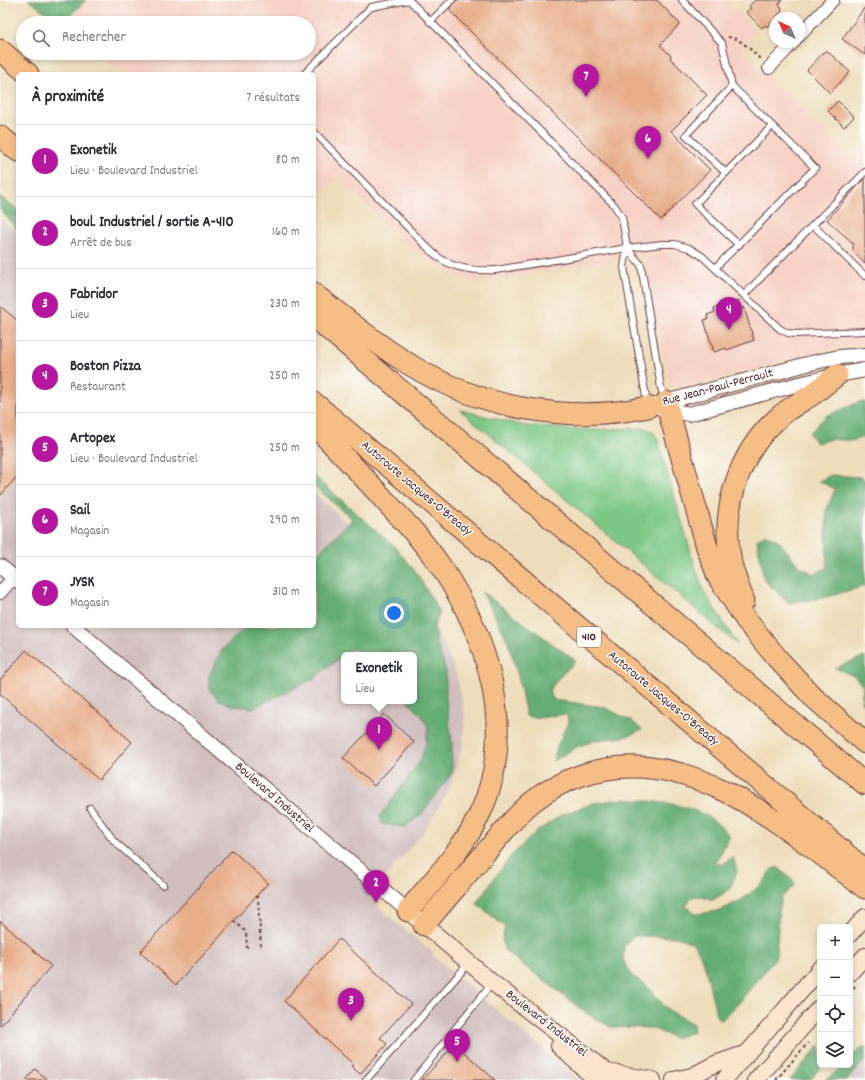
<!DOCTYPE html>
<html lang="fr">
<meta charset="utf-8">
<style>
body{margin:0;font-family:Dekko,sans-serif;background:#f2f2f3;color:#2b2b33}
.controls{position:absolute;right:12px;bottom:12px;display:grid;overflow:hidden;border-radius:6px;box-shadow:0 2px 6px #0003}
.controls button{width:36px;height:36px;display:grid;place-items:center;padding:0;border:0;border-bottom:1px solid #e1e1e2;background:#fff;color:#2b2b33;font:20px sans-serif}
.compass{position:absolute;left:769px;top:12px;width:36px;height:36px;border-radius:50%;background:#fff;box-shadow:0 2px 6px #0003;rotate:315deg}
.you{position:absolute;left:394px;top:613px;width:14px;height:14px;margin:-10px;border:3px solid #fff;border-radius:50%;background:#1a73e8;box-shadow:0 0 0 6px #1a73e833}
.badge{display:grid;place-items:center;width:26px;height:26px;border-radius:50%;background:#b5179e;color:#fff;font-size:13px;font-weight:700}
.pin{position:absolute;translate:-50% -33px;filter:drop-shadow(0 1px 2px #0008)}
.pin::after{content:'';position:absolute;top:21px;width:14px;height:12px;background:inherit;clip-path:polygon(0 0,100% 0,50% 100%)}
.popup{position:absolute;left:341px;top:652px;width:76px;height:52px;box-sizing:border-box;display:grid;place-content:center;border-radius:6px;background:#fff;filter:drop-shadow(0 1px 3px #0005);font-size:13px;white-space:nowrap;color:#7c7c81}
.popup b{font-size:15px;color:#2b2b33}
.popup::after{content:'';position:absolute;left:50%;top:100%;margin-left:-8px;border:8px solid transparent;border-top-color:#fff}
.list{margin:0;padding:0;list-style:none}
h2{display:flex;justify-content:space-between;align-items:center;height:52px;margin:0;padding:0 16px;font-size:17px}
h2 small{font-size:13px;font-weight:400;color:#7c7c81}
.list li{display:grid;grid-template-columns:26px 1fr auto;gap:12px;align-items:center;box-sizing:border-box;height:72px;padding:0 16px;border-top:1px solid #e1e1e2}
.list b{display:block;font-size:15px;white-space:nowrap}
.list p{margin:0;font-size:13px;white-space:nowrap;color:#7c7c81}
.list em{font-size:13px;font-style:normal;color:#7c7c81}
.icon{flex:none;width:22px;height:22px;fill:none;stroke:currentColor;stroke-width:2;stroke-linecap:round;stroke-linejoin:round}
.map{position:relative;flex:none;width:865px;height:1080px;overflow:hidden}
.search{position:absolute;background:#fff;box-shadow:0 2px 6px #0003;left:16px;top:16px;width:300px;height:44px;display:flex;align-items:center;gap:10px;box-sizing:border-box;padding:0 14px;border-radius:22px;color:#7c7c81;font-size:15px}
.panel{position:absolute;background:#fff;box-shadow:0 2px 6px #0003;left:16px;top:72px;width:300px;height:556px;border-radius:6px}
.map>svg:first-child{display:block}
.built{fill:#f6d1c5}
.industrial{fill:#d1bfbf;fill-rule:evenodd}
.green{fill:#7bc786;stroke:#627358}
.forest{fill:#64ac73;stroke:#57664f}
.building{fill:#e7ac88}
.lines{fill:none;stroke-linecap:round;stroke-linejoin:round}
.service-casing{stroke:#633c41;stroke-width:8}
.minor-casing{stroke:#633c41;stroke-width:14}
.tertiary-casing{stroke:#633c41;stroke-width:16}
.secondary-casing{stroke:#633c41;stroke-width:18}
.motorway-casing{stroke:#633c41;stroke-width:23}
.path{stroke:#633c41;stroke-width:2;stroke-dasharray:3 3;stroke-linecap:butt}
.service{stroke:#fff;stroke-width:6}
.minor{stroke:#fff;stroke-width:12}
.tertiary{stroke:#fff;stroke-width:14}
.secondary{stroke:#fbe5cf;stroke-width:16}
.motorway{stroke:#f6be87;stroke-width:21}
.labels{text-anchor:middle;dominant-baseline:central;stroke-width:3;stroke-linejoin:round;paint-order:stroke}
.shield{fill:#fdfcf7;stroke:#806168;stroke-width:1}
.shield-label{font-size:12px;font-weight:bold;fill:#4a1f2b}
.street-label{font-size:13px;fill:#4a1f2b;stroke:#fdfcf7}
</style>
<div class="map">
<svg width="865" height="1080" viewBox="0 0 865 1080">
<rect width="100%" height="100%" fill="#fdfcf7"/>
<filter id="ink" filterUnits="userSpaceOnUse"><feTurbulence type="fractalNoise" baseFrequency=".025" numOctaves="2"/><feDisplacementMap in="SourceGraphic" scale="8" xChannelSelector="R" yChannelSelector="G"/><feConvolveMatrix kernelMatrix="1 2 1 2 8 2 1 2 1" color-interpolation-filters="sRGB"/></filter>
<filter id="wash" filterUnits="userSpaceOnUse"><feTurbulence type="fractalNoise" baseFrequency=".012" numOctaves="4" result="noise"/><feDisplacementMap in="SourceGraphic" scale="16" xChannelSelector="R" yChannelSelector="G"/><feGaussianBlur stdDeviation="0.9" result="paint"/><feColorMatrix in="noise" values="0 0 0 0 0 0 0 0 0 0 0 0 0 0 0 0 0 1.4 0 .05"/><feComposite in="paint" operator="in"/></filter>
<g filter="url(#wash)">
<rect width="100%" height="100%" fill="#edb"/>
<path class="built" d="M86 0H726L755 32 740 48 852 160 865 148V345L838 347 684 388 675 386 669 382 666 373 645 257 641 256 511 277 476 282 455 277 436 264 419 255 403 242 338 176 314 200V74H123L98 53H309V23H63Z"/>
<g class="industrial">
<path d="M0 218 18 233V626H314V492L348 524 425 612 444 644 458 680 465 717 462 749 449 790 424 831 368 898 433 953 432 955 462 981 580 1080H0ZM344 655H414V701H344Z"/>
<path d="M865 1060V1080H847Z"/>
</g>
<path class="green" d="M460 410 526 426 584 430 645 428 653 432 657 438 694 563 704 592 738 645Z"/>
<g class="forest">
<path d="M28 0H86L63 23H61Z"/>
<path d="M0 197 18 209V231L0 209Z"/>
<path d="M859 402H865V437L852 441 832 439 816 443 809 433 826 416Z"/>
<path d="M831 475 860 477 865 480V586L823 598 789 603 764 580 757 540 765 534 778 540 799 566 814 574 827 568 826 511 835 489 819 481Z"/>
<path d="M314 476 394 546 416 572 440 613 434 626 436 641 446 671V699L452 742V773L441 788 420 816 404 827 382 824 380 816 420 761 426 743 428 727 421 715 407 701H414V655H360L353 648 313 679 253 708 234 706 217 699 210 690 208 678 222 650 246 626H314V557L352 519 314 486Z"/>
<path d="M482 592 576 661 557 680 549 691 554 700 604 707 633 722 642 730 624 737 596 740 577 747 553 761 558 744 568 722 567 714 539 718 526 716 518 676 507 639Z"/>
<path d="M865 656V704L861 702 863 686 854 676 835 668Z"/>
<path d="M622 799C648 801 677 802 701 813 712 818 722 827 730 836L716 862 722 865 733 857 737 872 729 890 713 900 702 896 691 897 686 907 696 914 719 911 743 899 763 883 772 869 778 867 796 884 782 897 779 912 776 957 738 1004 721 1021 717 1017 705 967 695 944 677 937 633 936 624 947 623 959 631 975 646 985 656 997 669 1010 693 1024 694 1032 674 1038 652 1028 611 1027 589 1015 505 951 502 941 505 927 476 903 510 857 536 832 561 815 594 803Z"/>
<path d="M820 1045V1065H823L810 1080H790Z"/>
<path d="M865 1046V1060L847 1080H825L838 1070 842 1065H850V1057Z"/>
</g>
<g id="blocks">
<g class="building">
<path d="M456 0H657L680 24 660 45 671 56 670 58 707 95 671 131 710 170 661 220 622 181 449 10 455 3Z"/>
<path d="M755 0H782L779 4 782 8 781 9 782 11 767 27 765 25 762 28 746 12 751 8 749 6Z"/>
<path d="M865 7V55L842 39Z"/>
<path d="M826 50 850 72 830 93 807 70Z"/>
<path d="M838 101 854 117 844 127 828 111Z"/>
<path d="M865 178V264L853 251V243L827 220Z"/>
<path d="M739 300 741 308 744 307 754 340 727 350 726 348 714 352 704 320 708 319 707 315 715 312 714 308Z"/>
<path d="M0 306 18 321V475L0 496Z"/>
<path d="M26 650 132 742 99 780 0 694V680Z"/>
<path d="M384 714 414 742 374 786 343 758Z"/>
<path d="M232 850 268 883 176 985 140 952Z"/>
<path d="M0 921 51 966 0 1026Z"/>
<path d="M339 939 411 1004 380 1038 387 1044 360 1074 351 1066 353 1064 284 1001Z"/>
<path d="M455 1044 495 1080H422Z"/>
<path d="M35 1069 48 1080H26Z"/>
</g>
</g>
</g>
<g filter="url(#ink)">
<use href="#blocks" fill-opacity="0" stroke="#633c41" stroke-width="1"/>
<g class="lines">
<g class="service-casing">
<g id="service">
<path d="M682 0 722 43 732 86 815 168 715 268"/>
<path d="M430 22 452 0"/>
<path d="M304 74 371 7 409 0 614 205 622 217 627 248 624 267 647 403"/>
<path d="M314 132 424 244C429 249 435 255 441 259 457 270 477 271 496 270L627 248 662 244H675L689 248 702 256 780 329 788 333 795 334 865 331"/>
<path d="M726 173 686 135 732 86"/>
<path d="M813 225 865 276"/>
<path d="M739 245 695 204 772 126"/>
<path d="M627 248 641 265 661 388 665 399"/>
<path d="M744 295 865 172"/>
<path d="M90 808 114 841 163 885"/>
<path d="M366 1080 469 963"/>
<path d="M414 1080 492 983"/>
</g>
</g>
<g class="minor-casing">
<g id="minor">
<path d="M799 36 833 0"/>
<path d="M769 68 794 42"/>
<path d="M0 593 14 577"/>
</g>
</g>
<g class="tertiary-casing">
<g id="tertiary">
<path d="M658 404 811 363 839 357 865 355"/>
<path d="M662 409 689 414 795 385 837 375 865 370"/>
<path d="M0 566 18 581"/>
<path d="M73 626 408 911"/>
</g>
</g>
<g class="secondary-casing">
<g id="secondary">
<path d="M415 917 493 983 617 1080"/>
<path d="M850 934 865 917"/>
<path d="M850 973 865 956"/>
<path d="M559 1046 596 1080"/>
<path d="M607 1072 653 1080"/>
<path d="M674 1080 692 1076 715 1064 747 1053"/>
<path d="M724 1080 820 969"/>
<path d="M756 1080 820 1007"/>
</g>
</g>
<g class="motorway-casing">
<g id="motorway">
<path d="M0 50 28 74"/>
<path d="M0 136 18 151"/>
<path d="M314 294C346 319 377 345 412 366 481 408 568 424 648 407"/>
<path d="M314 317 865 784"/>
<path d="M666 402 707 547 718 577 746 620 777 658 812 696 865 743"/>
<path d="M314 403 865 870"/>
<path d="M314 425C339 451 364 477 388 504 406 523 424 542 439 564 487 634 517 727 482 809 465 848 434 879 408 911"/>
<path d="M744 601C739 588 734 576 731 563 720 511 738 453 778 418 788 408 801 402 813 394 821 388 829 381 837 375"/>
<path d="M424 925C444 901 465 877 485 853 500 836 514 817 532 802 547 790 564 781 582 775 689 739 786 829 865 888"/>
</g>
</g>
<g class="path">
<path d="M728 37C741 38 752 51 761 60"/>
<path d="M256 896 258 898 261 948"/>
<path d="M234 921 246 932 247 948"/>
<path d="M850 993 855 986"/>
<path d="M776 1080 808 1043"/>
</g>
<use href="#service" class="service"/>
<use href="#minor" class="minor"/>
<use href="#tertiary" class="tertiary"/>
<use href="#secondary" class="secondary"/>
<use href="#motorway" class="motorway"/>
</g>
</g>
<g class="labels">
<rect class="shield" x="577" y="627" width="24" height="20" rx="3"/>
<g class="shield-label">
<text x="589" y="637">410</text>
</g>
<g class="street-label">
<text transform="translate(718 388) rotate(-15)">Rue Jean-Paul-Perrault</text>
<text transform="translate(416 489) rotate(40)">Autoroute Jacques-O'Bready</text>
<text transform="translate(663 699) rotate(40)">Autoroute Jacques-O'Bready</text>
<text transform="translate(274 798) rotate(41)">Boulevard Industriel</text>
<text transform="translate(546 1024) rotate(38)">Boulevard Industriel</text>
</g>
</g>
</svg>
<div class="controls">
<button>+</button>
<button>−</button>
<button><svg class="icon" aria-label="locate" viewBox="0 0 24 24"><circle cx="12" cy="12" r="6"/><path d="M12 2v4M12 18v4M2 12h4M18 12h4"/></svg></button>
<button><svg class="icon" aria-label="layers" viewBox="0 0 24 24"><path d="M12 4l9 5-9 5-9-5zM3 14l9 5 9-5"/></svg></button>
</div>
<svg class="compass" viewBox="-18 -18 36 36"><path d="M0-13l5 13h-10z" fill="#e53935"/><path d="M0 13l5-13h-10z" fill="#7c7c81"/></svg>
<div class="you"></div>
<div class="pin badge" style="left:379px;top:750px">1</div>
<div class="popup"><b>Exonetik</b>Lieu</div>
<div class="pin badge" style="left:376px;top:903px">2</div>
<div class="pin badge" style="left:351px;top:1021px">3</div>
<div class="pin badge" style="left:729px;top:330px">4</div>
<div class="pin badge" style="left:457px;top:1062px">5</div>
<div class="pin badge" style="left:648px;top:159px">6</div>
<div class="pin badge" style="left:586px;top:97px">7</div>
<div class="search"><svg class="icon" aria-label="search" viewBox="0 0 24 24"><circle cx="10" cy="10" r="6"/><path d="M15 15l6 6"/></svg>Rechercher</div>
<section class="panel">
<h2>À proximité<small>7 résultats</small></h2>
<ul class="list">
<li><span class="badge">1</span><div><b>Exonetik</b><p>Lieu · Boulevard Industriel</p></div><em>80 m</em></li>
<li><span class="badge">2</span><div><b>boul. Industriel / sortie A-410</b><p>Arrêt de bus</p></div><em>160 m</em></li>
<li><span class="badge">3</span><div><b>Fabridor</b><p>Lieu</p></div><em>230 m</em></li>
<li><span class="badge">4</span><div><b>Boston Pizza</b><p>Restaurant</p></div><em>250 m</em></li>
<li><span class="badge">5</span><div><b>Artopex</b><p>Lieu · Boulevard Industriel</p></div><em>250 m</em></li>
<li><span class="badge">6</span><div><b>Sail</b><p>Magasin</p></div><em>290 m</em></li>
<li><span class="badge">7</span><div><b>JYSK</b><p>Magasin</p></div><em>310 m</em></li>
</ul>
</section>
</div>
